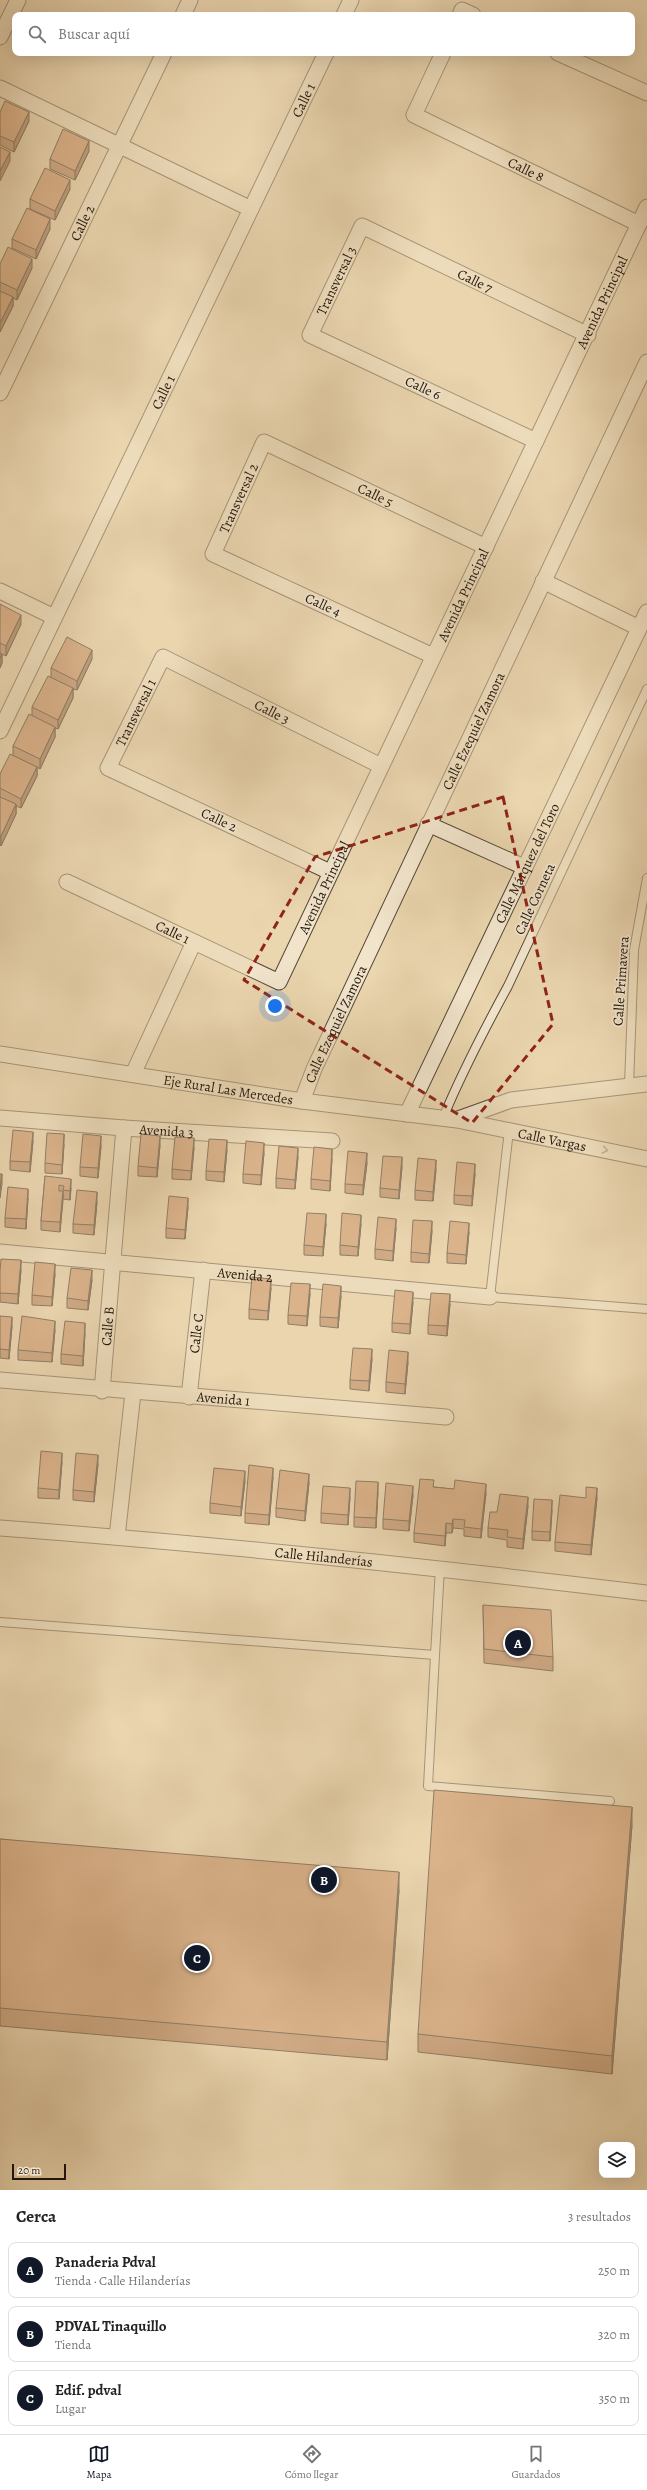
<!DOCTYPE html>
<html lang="es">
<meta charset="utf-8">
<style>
body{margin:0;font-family:Alegreya,serif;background:#f2f2f2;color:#222}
.controls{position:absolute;right:12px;bottom:12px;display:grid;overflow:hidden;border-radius:8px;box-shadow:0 4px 16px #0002}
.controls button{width:36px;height:36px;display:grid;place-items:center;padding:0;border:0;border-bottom:1px solid #e0e0e0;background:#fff;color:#222;font:20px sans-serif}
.scale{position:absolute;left:12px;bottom:10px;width:54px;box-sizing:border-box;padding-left:4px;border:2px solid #23170f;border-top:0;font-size:11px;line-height:14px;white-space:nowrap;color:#23170f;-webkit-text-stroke:3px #f1e4cb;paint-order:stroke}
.you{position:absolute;left:275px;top:1006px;width:14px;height:14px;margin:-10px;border:3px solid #fff;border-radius:50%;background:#1a73e8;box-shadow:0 0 0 6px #1a73e833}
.badge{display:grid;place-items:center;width:26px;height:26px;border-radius:50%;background:#111827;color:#fff;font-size:13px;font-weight:700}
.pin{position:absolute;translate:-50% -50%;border:2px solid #fff;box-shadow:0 1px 4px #0006}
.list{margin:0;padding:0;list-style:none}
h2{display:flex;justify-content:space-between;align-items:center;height:52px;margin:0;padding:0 16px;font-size:17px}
h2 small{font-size:13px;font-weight:400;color:#767676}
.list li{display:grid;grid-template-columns:26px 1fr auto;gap:12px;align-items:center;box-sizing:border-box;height:56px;margin:0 8px 8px;padding:0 8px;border:1px solid #e0e0e0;border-radius:8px}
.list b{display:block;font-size:15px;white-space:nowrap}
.list p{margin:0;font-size:13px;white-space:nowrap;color:#767676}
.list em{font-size:13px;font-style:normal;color:#767676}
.icon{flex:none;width:22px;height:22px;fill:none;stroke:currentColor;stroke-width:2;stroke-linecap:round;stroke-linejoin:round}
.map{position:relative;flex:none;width:647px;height:2190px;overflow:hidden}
.search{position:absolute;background:#fff;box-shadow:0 4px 16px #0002;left:12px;right:12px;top:12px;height:44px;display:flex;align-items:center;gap:10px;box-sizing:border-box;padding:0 14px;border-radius:8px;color:#767676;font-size:15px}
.sheet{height:244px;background:#fff}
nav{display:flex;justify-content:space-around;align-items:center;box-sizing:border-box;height:56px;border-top:1px solid #e0e0e0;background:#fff;font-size:11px;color:#767676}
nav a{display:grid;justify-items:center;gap:2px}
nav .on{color:#111827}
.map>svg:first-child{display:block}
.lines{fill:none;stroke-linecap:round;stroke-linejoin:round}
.lane-casing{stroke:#554737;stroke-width:10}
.street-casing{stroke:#554737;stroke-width:17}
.lane{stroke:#f1e4cb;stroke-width:8}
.street{stroke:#f1e4cb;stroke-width:15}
.wall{fill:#af7653;stroke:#23170f}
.shaded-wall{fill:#8e6044;stroke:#23170f}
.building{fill:#cb8961;stroke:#23170f}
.oneway{stroke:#948876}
.marked{fill:none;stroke:#8f2418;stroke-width:3;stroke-dasharray:8 5;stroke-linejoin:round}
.labels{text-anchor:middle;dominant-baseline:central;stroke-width:3.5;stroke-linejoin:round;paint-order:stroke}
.street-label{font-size:14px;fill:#23170f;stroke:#f1e4cb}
</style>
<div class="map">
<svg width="647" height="2190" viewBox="0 0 647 2190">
<rect width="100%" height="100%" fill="#ead6af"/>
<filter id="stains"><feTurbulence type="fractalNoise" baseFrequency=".005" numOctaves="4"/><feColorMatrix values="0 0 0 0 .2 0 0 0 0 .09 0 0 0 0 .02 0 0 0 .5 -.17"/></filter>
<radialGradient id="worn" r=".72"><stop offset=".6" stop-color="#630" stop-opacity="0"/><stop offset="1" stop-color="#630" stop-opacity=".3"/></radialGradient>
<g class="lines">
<g class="lane-casing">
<g id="lane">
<path d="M629 1086 634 950 647 878"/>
<path d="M443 1118C462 1072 484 1030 508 986L647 689"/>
<path d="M509 1130 490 1297 647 1309"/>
<path d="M0 1622 435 1655 440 1568"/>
<path d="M435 1655 428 1786 610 1801"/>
</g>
</g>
<g class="street-casing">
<g id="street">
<path d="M183 15 190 0"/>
<path d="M344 15 351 0"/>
<path d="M460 15 462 10 473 15"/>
<path d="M0 37 18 0"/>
<path id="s1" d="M443 53 414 115 639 224"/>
<path d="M558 53 647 93"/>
<path d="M0 88 251 209"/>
<path id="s2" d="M0 393 164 53"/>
<path id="s3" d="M536 441 310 335 362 226 588 335"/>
<path d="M543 581 639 628"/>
<path d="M0 591 54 617"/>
<path id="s4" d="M433 656 213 554 264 442 486 547"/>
<path id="s5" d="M0 731 326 53"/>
<path d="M428 824 524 867"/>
<path id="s6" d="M330 872 108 768 163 657 381 766"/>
<path id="s7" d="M67 882 279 982 647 207"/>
<path id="s8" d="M0 1054 302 1101 457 1120 647 1159"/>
<path d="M133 1074 194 942"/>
<path id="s9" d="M302 1101 314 1069 647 362"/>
<path id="s10" d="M407 1114 647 612"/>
<path id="s11" d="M0 1118 124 1128 332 1141"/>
<path d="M458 1119 511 1100 647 1084"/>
<path id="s12" d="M0 1252 490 1297"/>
<path id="s13" d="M0 1380 446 1417"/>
<path id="s14" d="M102 1391 124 1128"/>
<path id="s15" d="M189 1397 203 1270"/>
<path id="s16" d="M0 1528C216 1544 432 1567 647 1593"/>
<path d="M117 1537 133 1393"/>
</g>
</g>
<use href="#lane" class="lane"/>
<use href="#street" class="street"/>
</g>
<g class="wall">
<path d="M0 112 29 121 14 152 0 145Z"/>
<path d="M89 151 75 180 50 169V159Z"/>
<path d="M70 189 55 220 30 209V199Z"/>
<path d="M50 229 36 259 12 248V239Z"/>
<path d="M0 264 32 268 17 300 13 298V306L0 332Z"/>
<path d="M0 604 21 624 6 656 2 654V663L0 668Z"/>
<path d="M92 659 77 690 73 689V698L58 729 55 728V737L40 769 37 767V776L21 808 16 806V814L1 846 0 845V774L13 755V746L32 716V707L51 678V668Z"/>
<path d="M33 1141 30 1172 10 1170V1161Z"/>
<path d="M64 1144 62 1174 45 1173V1163Z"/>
<path d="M160 1145 157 1177 138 1176V1166Z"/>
<path d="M101 1146 98 1178 80 1176V1167Z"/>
<path d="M194 1148 191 1180 172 1179V1169Z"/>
<path d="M227 1150 224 1182 206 1180V1171Z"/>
<path d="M264 1153 261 1185 243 1183V1174Z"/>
<path d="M298 1157 295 1189 276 1188V1178Z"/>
<path d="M332 1159 330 1191 311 1189V1179Z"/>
<path d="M367 1163 363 1195 345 1193V1184Z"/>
<path d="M402 1167 399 1199 380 1197V1188Z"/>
<path d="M436 1169 433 1201 415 1200V1190Z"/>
<path d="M475 1174 472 1206 454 1204V1195Z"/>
<path d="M45 1176 71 1188 70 1200 63 1199V1195L60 1232 41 1230V1221Z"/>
<path d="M28 1198 26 1229 5 1227V1218Z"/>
<path d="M97 1202 94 1235 73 1233V1224Z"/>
<path d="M188 1207 185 1239 166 1238V1228Z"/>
<path d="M326 1224 323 1256 304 1255V1245Z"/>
<path d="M361 1224 358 1256 340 1255V1245Z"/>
<path d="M396 1228 393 1261 375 1259V1249Z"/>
<path d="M432 1231 429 1263 411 1262V1252Z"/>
<path d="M469 1232 466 1264 447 1263V1253Z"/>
<path d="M21 1270 18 1304 0 1302V1271Z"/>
<path d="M55 1274 52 1306 32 1305V1295Z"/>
<path d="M92 1280 88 1310 67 1308V1298Z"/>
<path d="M271 1288 268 1320 249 1319V1309Z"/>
<path d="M310 1294 307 1326 288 1324V1315Z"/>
<path d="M341 1296 338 1328 320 1326V1317Z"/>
<path d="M413 1302 410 1334 392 1332V1323Z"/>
<path d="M450 1304 447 1336 428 1334V1325Z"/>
<path d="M0 1316 12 1326 9 1359 0 1358Z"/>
<path d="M55 1330 52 1362 18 1360V1350Z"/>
<path d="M85 1333 83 1366 61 1364V1354Z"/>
<path d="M372 1359 369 1391 350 1389V1380Z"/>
<path d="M408 1362 405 1394 386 1392V1382Z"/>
<path d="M62 1462 59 1499 38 1498V1488Z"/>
<path d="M98 1464 94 1502 73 1500V1490Z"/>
<path d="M273 1477 269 1525 245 1523V1513Z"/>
<path d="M245 1481 241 1516 210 1513V1503Z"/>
<path d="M309 1483 305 1521 276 1517V1508Z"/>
<path d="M434 1487 486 1493 481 1538 464 1536V1529L453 1528 452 1533H446L445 1546 414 1542V1533Z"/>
<path d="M378 1492 376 1528 354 1527V1517Z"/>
<path d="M413 1495 409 1531 383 1529V1519Z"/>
<path d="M350 1497 348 1525 321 1523V1513Z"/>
<path d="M597 1498 591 1555 555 1551V1542Z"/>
<path d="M528 1506 523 1549 507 1547V1540L488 1537V1528L497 1512Z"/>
<path d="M552 1510 550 1541 532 1540V1531Z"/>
<path d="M483 1605 553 1657V1671L484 1663Z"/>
<path d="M632 1825 612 2074 418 2052V2034Z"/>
<path d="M0 1839 399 1890 387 2060 0 2026Z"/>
</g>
<g class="shaded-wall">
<path d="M29 112V121L14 152V142Z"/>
<path d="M89 141V151L75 180V171Z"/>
<path d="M10 152V161L0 181V171Z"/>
<path d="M70 180V189L55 220V211Z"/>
<path d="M50 219V229L36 259V250Z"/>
<path d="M32 259V268L17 300V290Z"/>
<path d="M13 297V306L0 332V323Z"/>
<path d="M21 615V624L6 656V646Z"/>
<path d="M92 650V659L77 690V681Z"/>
<path d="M2 654V663L0 668V658Z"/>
<path d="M73 688V698L58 729V720Z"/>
<path d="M55 727V737L40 769V759Z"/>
<path d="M37 767V776L21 808V799Z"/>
<path d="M16 804V814L1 846V836Z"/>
<path d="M33 1132V1141L30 1172V1162Z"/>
<path d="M64 1134V1144L62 1174V1165Z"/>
<path d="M101 1136V1146L98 1178V1168Z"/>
<path d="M160 1136V1145L157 1177V1168Z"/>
<path d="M194 1138V1148L191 1180V1171Z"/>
<path d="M227 1140V1150L224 1182V1172Z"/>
<path d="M264 1143V1153L261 1185V1175Z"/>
<path d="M298 1148V1157L295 1189V1180Z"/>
<path d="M332 1149V1159L330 1191V1181Z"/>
<path d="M367 1153V1163L363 1195V1185Z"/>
<path d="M402 1157V1167L399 1199V1190Z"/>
<path d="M436 1160V1169L433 1201V1192Z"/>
<path d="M475 1164V1174L472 1206V1196Z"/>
<path d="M2 1174V1184L0 1198V1189Z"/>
<path d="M71 1179V1188L70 1200V1191Z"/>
<path d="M28 1189V1198L26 1229V1219Z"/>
<path d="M63 1191V1201L60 1232V1222Z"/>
<path d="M97 1192V1202L94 1235V1225Z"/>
<path d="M188 1198V1207L185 1239V1230Z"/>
<path d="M326 1214V1224L323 1256V1247Z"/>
<path d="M361 1215V1224L358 1256V1247Z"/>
<path d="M396 1219V1228L393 1261V1251Z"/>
<path d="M432 1221V1231L429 1263V1254Z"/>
<path d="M469 1223V1232L466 1264V1255Z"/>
<path d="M21 1260V1270L18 1304V1294Z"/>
<path d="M55 1264V1274L52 1306V1297Z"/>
<path d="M92 1270V1280L88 1310V1301Z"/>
<path d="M271 1279V1288L268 1320V1311Z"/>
<path d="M310 1284V1294L307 1326V1316Z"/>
<path d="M341 1286V1296L338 1328V1318Z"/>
<path d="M413 1292V1302L410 1334V1324Z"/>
<path d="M450 1294V1304L447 1336V1326Z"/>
<path d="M12 1317V1326L9 1359V1350Z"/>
<path d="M55 1321V1330L52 1362V1353Z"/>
<path d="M85 1323V1333L83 1366V1356Z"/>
<path d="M372 1349V1359L369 1391V1381Z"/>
<path d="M408 1352V1362L405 1394V1384Z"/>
<path d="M62 1453V1462L59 1499V1490Z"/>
<path d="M98 1455V1464L94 1502V1492Z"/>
<path d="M273 1468V1477L269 1525V1515Z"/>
<path d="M245 1471V1481L241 1516V1507Z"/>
<path d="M309 1474V1483L305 1521V1511Z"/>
<path d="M378 1482V1492L376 1528V1518Z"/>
<path d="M486 1484V1493L481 1538V1529Z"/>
<path d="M413 1486V1495L409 1531V1521Z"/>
<path d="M350 1488V1497L348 1525V1515Z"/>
<path d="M597 1488V1498L591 1555V1545Z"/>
<path d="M528 1497V1506L523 1549V1539Z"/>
<path d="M552 1500V1510L550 1541V1532Z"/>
<path d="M453 1519V1528L452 1533V1524Z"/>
<path d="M446 1523V1533L445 1546V1536Z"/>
<path d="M632 1807V1825L612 2074V2056Z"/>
<path d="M399 1872V1890L387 2060V2042Z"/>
</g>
<g class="building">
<path d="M5 101 29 112 14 142 0 136V112Z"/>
<path d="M63 129 89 141 75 171 50 159Z"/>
<path d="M0 147 10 152 0 171Z"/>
<path d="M45 168 70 180 55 211 30 199Z"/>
<path d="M27 208 50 219 36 250 12 239Z"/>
<path d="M8 247 32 259 17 290 0 282V264Z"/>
<path d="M0 291 13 297 0 323Z"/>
<path d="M0 604 21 615 6 646 0 643Z"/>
<path d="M67 637 92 650 77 681 51 668Z"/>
<path d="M0 653 2 654 0 658Z"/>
<path d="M48 676 73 688 58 720 32 707Z"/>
<path d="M29 714 55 727 40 759 13 746Z"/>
<path d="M10 754 37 767 21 799 0 788V774Z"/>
<path d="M0 797 16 804 1 836H0Z"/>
<path d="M13 1130 33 1132 30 1162 10 1161Z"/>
<path d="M47 1133 64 1134 62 1165 45 1163Z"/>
<path d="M83 1134 101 1136 98 1168 80 1167Z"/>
<path d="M141 1134 160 1136 157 1168 138 1166Z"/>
<path d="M175 1137 194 1138 191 1171 172 1169Z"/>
<path d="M209 1139 227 1140 224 1172 206 1171Z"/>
<path d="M246 1141 264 1143 261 1175 243 1174Z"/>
<path d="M279 1146 298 1148 295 1180 276 1178Z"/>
<path d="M314 1147 332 1149 330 1181 311 1179Z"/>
<path d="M348 1151 367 1153 363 1185 345 1184Z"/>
<path d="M383 1156 402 1157 399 1190 380 1188Z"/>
<path d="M418 1158 436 1160 433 1192 415 1190Z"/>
<path d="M457 1162 475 1164 472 1196 454 1195Z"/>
<path d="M0 1174H2L0 1189Z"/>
<path d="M45 1176 71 1179 70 1191 63 1190 64 1186 59 1185V1191H63L60 1222 41 1221Z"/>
<path d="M8 1187 28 1189 26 1219 5 1218Z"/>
<path d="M77 1190 97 1192 94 1225 73 1224Z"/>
<path d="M169 1196 188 1198 185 1230 166 1228Z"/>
<path d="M307 1213 326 1214 323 1247 304 1245Z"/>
<path d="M342 1213 361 1215 358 1247 340 1245Z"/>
<path d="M378 1217 396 1219 393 1251 375 1249Z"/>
<path d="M413 1220 432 1221 429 1254 411 1252Z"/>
<path d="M450 1221 469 1223 466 1255 447 1253Z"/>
<path d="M1 1259 21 1260 18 1294 0 1293V1271Z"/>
<path d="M35 1262 55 1264 52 1297 32 1295Z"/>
<path d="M71 1268 92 1270 88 1301 67 1298Z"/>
<path d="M252 1277 271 1279 268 1311 249 1309Z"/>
<path d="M291 1283 310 1284 307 1316 288 1315Z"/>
<path d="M323 1284 341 1286 338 1318 320 1317Z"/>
<path d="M395 1290 413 1292 410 1324 392 1323Z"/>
<path d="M431 1293 450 1294 447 1326 428 1325Z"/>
<path d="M0 1316 12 1317 9 1350 0 1349Z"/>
<path d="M22 1316 55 1321 52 1353 18 1350Z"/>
<path d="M65 1321 85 1323 83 1356 61 1354Z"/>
<path d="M353 1348 372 1349 369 1381 350 1380Z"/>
<path d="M389 1350 408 1352 405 1384 386 1382Z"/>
<path d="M41 1451 62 1453 59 1490 38 1488Z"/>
<path d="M76 1453 98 1455 94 1492 73 1490Z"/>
<path d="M249 1465 273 1468 269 1515 245 1513Z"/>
<path d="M214 1468 245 1471 241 1507 210 1503Z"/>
<path d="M280 1470 309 1474 305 1511 276 1508Z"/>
<path d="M420 1479 434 1480 433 1487 454 1489 455 1480 486 1484 481 1529 464 1527 465 1520 453 1519 452 1524 446 1523 445 1536 414 1533Z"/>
<path d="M356 1481 378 1482 376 1518 354 1517Z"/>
<path d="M386 1483 413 1486 409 1521 383 1519Z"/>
<path d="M323 1486 350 1488 348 1515 321 1513Z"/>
<path d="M586 1487 597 1488 591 1545 555 1542 560 1495 586 1498Z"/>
<path d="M500 1494 528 1497 523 1539 507 1537 508 1530 488 1528 490 1512H497Z"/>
<path d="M534 1499 552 1500 550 1532 532 1531Z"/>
<path d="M483 1605 551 1610 553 1657 484 1649Z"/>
<path d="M434 1790 632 1807 612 2056 418 2034Z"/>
<path d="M0 1839 399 1872 387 2042 0 2008Z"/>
</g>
<defs><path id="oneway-chevron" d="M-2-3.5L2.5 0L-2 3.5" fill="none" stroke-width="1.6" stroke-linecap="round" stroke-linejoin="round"/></defs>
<use class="oneway" href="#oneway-chevron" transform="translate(605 1150) rotate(12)"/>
<path d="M0 0H647V2190H0ZM503 797 553 1024 472 1123 244 980 315 857Z" fill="#ead6af" fill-opacity=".55" fill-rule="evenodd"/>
<path class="marked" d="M503 797 553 1024 472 1123 244 980 315 857Z"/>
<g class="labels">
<g class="street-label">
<text stroke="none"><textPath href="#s5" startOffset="700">Calle 1</textPath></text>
<text stroke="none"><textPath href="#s1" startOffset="193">Calle 8</textPath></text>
<text stroke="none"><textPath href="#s2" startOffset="189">Calle 2</textPath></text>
<text stroke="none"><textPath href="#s3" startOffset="310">Transversal 3</textPath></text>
<text stroke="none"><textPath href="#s3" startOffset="496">Calle 7</textPath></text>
<text stroke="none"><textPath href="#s7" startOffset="987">Avenida Principal</textPath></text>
<text transform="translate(423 388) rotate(25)">Calle 6</text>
<text stroke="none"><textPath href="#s5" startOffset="376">Calle 1</textPath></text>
<text stroke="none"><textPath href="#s4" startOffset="489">Calle 5</textPath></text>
<text stroke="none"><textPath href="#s4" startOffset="304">Transversal 2</textPath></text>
<text stroke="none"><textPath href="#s7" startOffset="663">Avenida Principal</textPath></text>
<text transform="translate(323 605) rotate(25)">Calle 4</text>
<text stroke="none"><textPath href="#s6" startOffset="491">Calle 3</textPath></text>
<text stroke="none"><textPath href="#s6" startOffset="307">Transversal 1</textPath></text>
<text stroke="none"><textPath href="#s9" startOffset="408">Calle Ezequiel Zamora</textPath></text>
<text transform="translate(219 820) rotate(25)">Calle 2</text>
<text stroke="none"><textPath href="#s10" startOffset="278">Calle Márquez del Toro</textPath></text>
<text stroke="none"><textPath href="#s7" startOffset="339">Avenida Principal</textPath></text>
<text transform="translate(535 899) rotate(-65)">Calle Corneta</text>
<text stroke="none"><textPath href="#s7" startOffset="117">Calle 1</textPath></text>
<text transform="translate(621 981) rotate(-86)">Calle Primavera</text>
<text stroke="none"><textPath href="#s9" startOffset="84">Calle Ezequiel Zamora</textPath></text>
<text stroke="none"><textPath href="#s8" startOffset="231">Eje Rural Las Mercedes</textPath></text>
<text stroke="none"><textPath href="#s11" startOffset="167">Avenida 3</textPath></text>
<text stroke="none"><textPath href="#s8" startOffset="559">Calle Vargas</textPath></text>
<text stroke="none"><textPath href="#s12" startOffset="246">Avenida 2</textPath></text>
<text stroke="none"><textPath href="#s14" startOffset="65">Calle B</textPath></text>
<text stroke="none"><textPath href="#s15" startOffset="64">Calle C</textPath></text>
<text stroke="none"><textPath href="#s13" startOffset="224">Avenida 1</textPath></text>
<text stroke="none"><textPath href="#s16" startOffset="325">Calle Hilanderías</textPath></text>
</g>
</g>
<rect width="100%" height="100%" filter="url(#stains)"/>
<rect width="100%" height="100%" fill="url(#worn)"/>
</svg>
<div class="controls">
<button><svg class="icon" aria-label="layers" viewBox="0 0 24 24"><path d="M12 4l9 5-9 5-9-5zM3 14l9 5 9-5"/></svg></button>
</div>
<div class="scale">20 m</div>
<div class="you"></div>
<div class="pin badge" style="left:518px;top:1643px">A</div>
<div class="pin badge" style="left:324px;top:1880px">B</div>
<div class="pin badge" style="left:197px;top:1958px">C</div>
<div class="search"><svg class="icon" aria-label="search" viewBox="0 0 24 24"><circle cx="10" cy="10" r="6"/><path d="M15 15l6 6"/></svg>Buscar aquí</div>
</div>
<section class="sheet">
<h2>Cerca<small>3 resultados</small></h2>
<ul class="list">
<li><span class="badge">A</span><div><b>Panaderia Pdval</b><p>Tienda · Calle Hilanderías</p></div><em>250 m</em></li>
<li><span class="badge">B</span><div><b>PDVAL Tinaquillo</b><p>Tienda</p></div><em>320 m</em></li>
<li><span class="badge">C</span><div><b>Edif. pdval</b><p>Lugar</p></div><em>350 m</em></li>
</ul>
</section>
<nav>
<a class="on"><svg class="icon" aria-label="map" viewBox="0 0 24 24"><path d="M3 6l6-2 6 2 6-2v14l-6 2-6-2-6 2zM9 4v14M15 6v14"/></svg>Mapa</a>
<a><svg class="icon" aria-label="directions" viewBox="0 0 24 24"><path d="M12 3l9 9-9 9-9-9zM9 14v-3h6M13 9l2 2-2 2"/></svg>Cómo llegar</a>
<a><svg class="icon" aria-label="saved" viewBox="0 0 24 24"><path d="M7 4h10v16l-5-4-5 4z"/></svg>Guardados</a>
</nav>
